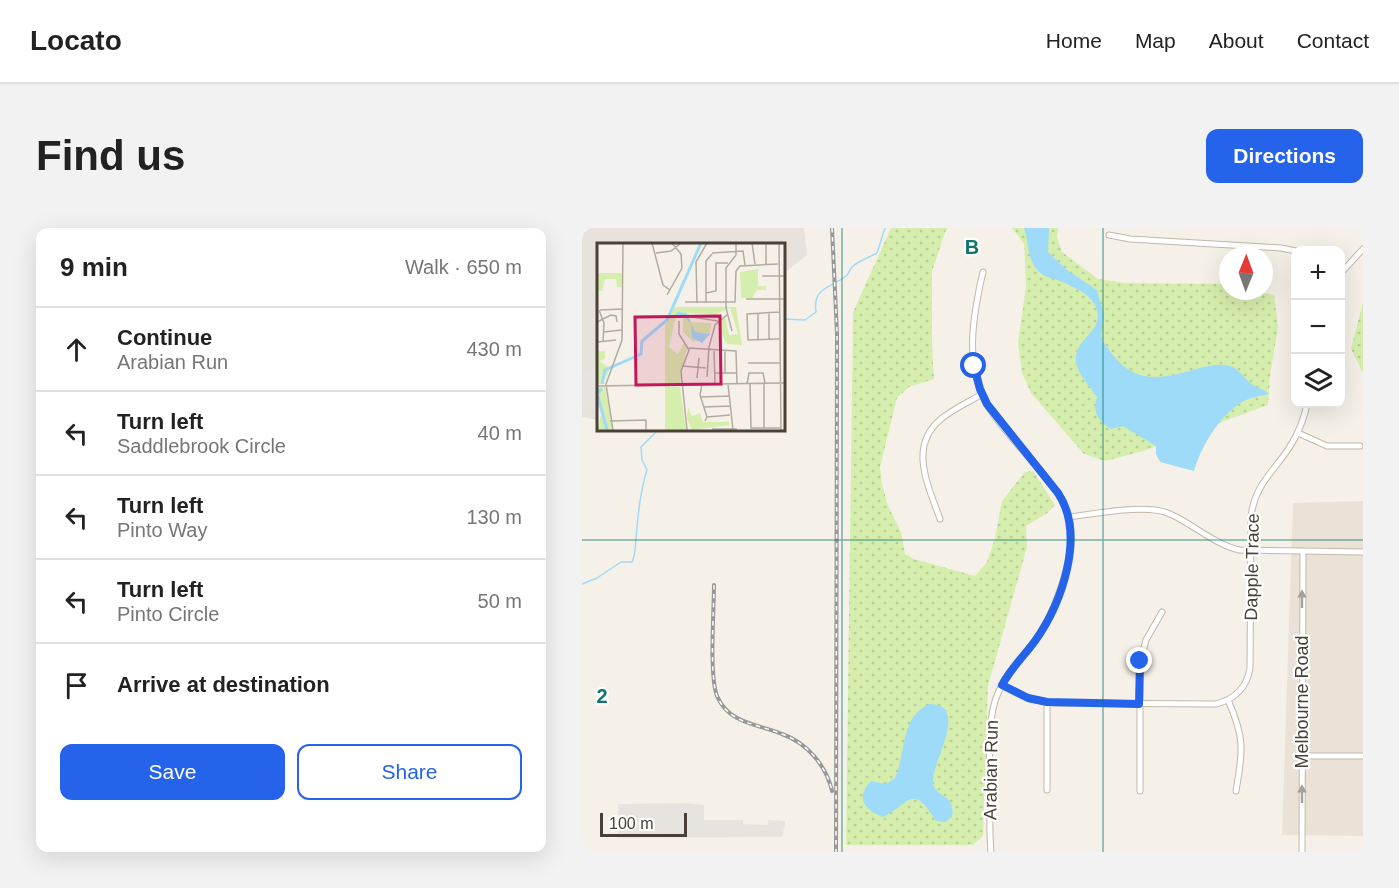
<!DOCTYPE html>
<meta charset="utf-8">
<style>
body{margin:0;font-family:Arial,sans-serif;background:#f2f2f2;color:#222}
.controls{position:absolute;right:18px;top:18px;display:grid;overflow:hidden;border-radius:12px;box-shadow:0 6px 24px #0002}
.controls button{width:54px;height:54px;display:grid;place-items:center;padding:0;border:0;border-bottom:2px solid #e0e0e0;background:#fff;color:#222;font:30px sans-serif}
.compass{position:absolute;left:637px;top:18px;width:54px;height:54px;border-radius:50%;background:#fff;box-shadow:0 6px 24px #0002;rotate:1deg}
.scale{position:absolute;left:18px;bottom:15px;width:87px;box-sizing:border-box;padding-left:6px;border:3px solid #4a4136;border-top:0;font-size:16px;line-height:21px;white-space:nowrap;color:#4a4136;-webkit-text-stroke:4px #fff;paint-order:stroke}
.stop{position:absolute;width:18px;height:18px;margin:-14px;border:4px solid #2563eb;border-radius:50%;background:#fff}
.stop.end{background:#2563eb;border-color:#fff;box-shadow:0 2px 6px #0008}
.list{margin:0;padding:0;list-style:none}
h2{display:flex;justify-content:space-between;align-items:center;height:78px;margin:0;padding:0 24px;font-size:26px}
h2 small{font-size:20px;font-weight:400;color:#767676}
.list li{display:grid;grid-template-columns:39px 1fr auto;gap:18px;align-items:center;box-sizing:border-box;height:84px;padding:0 24px;border-top:2px solid #e0e0e0}
.list b{display:block;font-size:22px;white-space:nowrap}
.list p{margin:0;font-size:20px;white-space:nowrap;color:#767676}
.list em{font-size:20px;font-style:normal;color:#767676}
.actions{display:flex;gap:12px;padding:18px 24px}
.actions a{flex:1;padding:14px 0;border:2px solid #2563eb;border-radius:12px;text-align:center;font-size:21px;color:#2563eb}
.actions .main{background:#2563eb;color:#fff}
.icon{flex:none;width:33px;height:33px;fill:none;stroke:currentColor;stroke-width:2;stroke-linecap:round;stroke-linejoin:round}
.map{position:relative;flex:none;width:781px;height:624px;overflow:hidden;border-radius:12px}
header{display:flex;align-items:center;gap:36px;box-sizing:border-box;height:84px;padding:0 30px;background:#fff;border-bottom:2px solid #e0e0e0}
header strong{font-size:28px}
nav{display:flex;gap:33px;margin-inline-start:auto;font-size:21px}
.intro{display:flex;align-items:center;justify-content:space-between;box-sizing:border-box;height:144px;padding:0 36px}
h1{margin:0;font-size:42px}
.button{padding:15px 27px;border-radius:12px;background:#2563eb;color:#fff;font-size:21px;font-weight:700}
main{display:flex;gap:36px;padding:0 36px}
aside{flex:1;background:#fff;border-radius:12px;box-shadow:0 6px 24px #0002}
.map>svg:first-child{display:block}
.residential{fill:#eae2d6}
.industrial{fill:#e8e2dd}
.grass{fill:url(#grass-dots)}
.parking{fill:#e7e4e0}
.water{fill:#9edbf9}
.lines{fill:none;stroke-linecap:round;stroke-linejoin:round}
.stream{stroke:#9edbf9;stroke-width:1.5}
.minor-casing{stroke:#c3b8a9;stroke-width:7}
.minor{stroke:#fff;stroke-width:5}
.rail-casing{stroke:#989898;stroke-width:4}
.rail{stroke:#fff;stroke-width:1.5;stroke-dasharray:4.5;stroke-linecap:butt}
.oneway{fill:#a4a09a}
.route{stroke:#2563eb;stroke-width:8}
.grid{fill:none;stroke:#0f766e;stroke-width:1.5;stroke-opacity:0.55}
.labels{text-anchor:middle;dominant-baseline:central;stroke-width:4.5;stroke-linejoin:round;paint-order:stroke}
.street-label{font-size:18px;fill:#4a4136;stroke:#fff}
.inset-river{fill:none;stroke:#9edbf9;stroke-width:3}
.inset-road{fill:none;stroke:#b1aba1;stroke-width:1.5}
.view{fill:#c2185b;fill-opacity:0.15;stroke:#c2185b;stroke-width:3}
.inset-edge{fill:none;stroke:#4a4136;stroke-width:3}
.grid-label{font-size:20px;text-anchor:middle;font-weight:bold;fill:#0f766e;stroke:#fff;stroke-width:4.5;stroke-linejoin:round;paint-order:stroke}
</style>
<header>
<strong>Locato</strong>
<nav><a>Home</a><a>Map</a><a>About</a><a>Contact</a></nav>
</header>
<div class="intro"><h1>Find us</h1><a class="button">Directions</a></div>
<main>
<aside>
<h2>9 min<small>Walk · 650 m</small></h2>
<ul class="list">
<li><svg class="icon" aria-label="ahead" viewBox="0 0 24 24"><path d="M12 20V5M6 11l6-6 6 6"/></svg><div><b>Continue</b><p>Arabian Run</p></div><em>430 m</em></li>
<li><svg class="icon" aria-label="left" viewBox="0 0 24 24"><path d="M17 20v-9H6M10 6l-5 5 5 5"/></svg><div><b>Turn left</b><p>Saddlebrook Circle</p></div><em>40 m</em></li>
<li><svg class="icon" aria-label="left" viewBox="0 0 24 24"><path d="M17 20v-9H6M10 6l-5 5 5 5"/></svg><div><b>Turn left</b><p>Pinto Way</p></div><em>130 m</em></li>
<li><svg class="icon" aria-label="left" viewBox="0 0 24 24"><path d="M17 20v-9H6M10 6l-5 5 5 5"/></svg><div><b>Turn left</b><p>Pinto Circle</p></div><em>50 m</em></li>
<li><svg class="icon" aria-label="arrive" viewBox="0 0 24 24"><path d="M6 21V4h12l-3 4 3 4H6"/></svg><div><b>Arrive at destination</b></div></li>
</ul>
<div class="actions"><a class="main">Save</a><a>Share</a></div>
</aside>
<div class="map">
<svg width="781" height="624" viewBox="0 0 781 624">
<defs>
<pattern id="grass-dots" width="8" height="8" patternUnits="userSpaceOnUse" patternTransform="scale(1.5)"><rect width="8" height="8" fill="#d6eead"/><path d="M2 2h.1M6 6h.1" fill="none" stroke="#b9cd95" stroke-width="1.8" stroke-linecap="round"/></pattern>
</defs>
<rect width="100%" height="100%" fill="#f6f1e8"/>
<path class="residential" d="M781 273V608L700 607 711 275Z"/>
<path class="industrial" d="M0 0H222L225 27 201 46V16H16V192L0 189Z"/>
<g class="grass">
<path d="M309 0H367L364 2 350 43V117L352 151 327 159 315 170 298 239 300 256 306 278 319 304 323 326 332 331 393 348 405 334 413 310 420 273 443 244 451 243 473 277 464 286 444 298 445 319 406 458 401 608 391 617H264L271 84Z"/>
<path d="M430 0H476L475 9 480 24 516 51 543 55 640 56 646 58V63H673L692 67 696 99 688 148 686 177 561 223 523 233 502 226 449 165 440 145 436 115 444 58 442 16Z"/>
<path d="M781 74V145L769 121Z"/>
</g>
<g class="parking">
<path d="M0 142 16 143V180H0Z"/>
<path d="M104 575 122 577V592H161V596L186 597V592L203 593V597L200 609 36 610V576Z"/>
</g>
<g class="water">
<path d="M442 0H467L466 24 485 42 515 62 522 87 519 110C546 154 568 155 614 141 625 138 639 134 650 139 657 142 662 149 667 154 673 160 681 160 687 166 678 168 667 170 660 174 637 188 619 219 612 243L578 234 574 226V218L541 198 529 201C516 193 510 184 515 169 508 158 492 143 494 128 496 109 523 102 514 79 507 64 488 57 473 51 469 50 463 49 460 46 444 35 448 16 442 0Z"/>
<path d="M347 476C390 476 348 536 351 555 354 571 374 565 370 589L363 594 354 593C330 555 330 574 301 589 282 582 273 570 289 553L304 556 313 550C324 526 318 489 347 476Z"/>
</g>
<g class="lines">
<g class="stream">
<path d="M201 91 223 92 234 84C230 58 251 60 265 47 267 45 268 41 270 39 276 33 288 29 295 25L303 0"/>
<path d="M0 356 15 350 39 334H50C54 326 53 319 54 310 56 288 58 264 65 242L60 232 59 219 77 201"/>
</g>
<g class="minor-casing">
<g id="minor">
<path d="M527 7 548 11 699 20 714 23"/>
<path d="M401 44C391 87 382 137 405 177 419 200 439 220 457 241 473 260 488 278 489 304 491 335 471 389 452 414 438 433 422 447 414 470 405 497 408 528 408 556 408 578 407 602 409 624"/>
<path d="M758 46 781 21"/>
<path d="M716 205 745 218H778"/>
<path d="M487 289C513 286 565 275 588 286 611 296 632 316 657 322L781 324"/>
<path d="M358 291C346 257 326 218 359 191 371 181 387 174 400 166"/>
<path d="M420 457 449 471 473 475 634 476C654 471 665 459 668 440L669 290C671 259 692 243 707 220 716 206 722 192 725 176"/>
<path d="M646 472C663 510 661 523 654 563"/>
<path d="M720 528H781"/>
<path d="M465 562V474"/>
<path d="M558 563V435L564 412 580 384"/>
<path d="M720 624 721 324"/>
</g>
</g>
<use href="#minor" class="minor"/>
<g class="rail-casing">
<g id="rail">
<path d="M250 0 255 106 254 624"/>
<path d="M132 357C132 382 127 447 135 468 147 496 176 496 200 506 225 515 244 537 250 563"/>
</g>
</g>
<use href="#rail" class="rail"/>
</g>
<defs><path id="oneway-solid" d="M-6-.8H1V-3.2L6.5 0L1 3.2V.8H-6Z" transform="scale(1.5)"/></defs>
<g class="oneway">
<use href="#oneway-solid" transform="translate(720 371) rotate(-90)"/>
<use href="#oneway-solid" transform="translate(720 566) rotate(-90)"/>
</g>
<g class="lines">
<path class="route" d="M392 138 398 161 405 176 476 265C504 307 480 375 453 413 442 428 429 440 420 457L446 470 465 474 557 476 558 433"/>
</g>
<path class="grid" d="M260 0V624M521 0V624M0 312H781"/>
<g class="labels">
<g class="street-label">
<text transform="translate(670 339) rotate(-89)">Dapple Trace</text>
<text transform="translate(720 474) rotate(-90)">Melbourne Road</text>
<text transform="translate(409 542) rotate(-89)">Arabian Run</text>
</g>
</g>
<g transform="translate(15 15)">
<rect width="188" height="188" fill="#f6f1e8"/>
<path d="M76 64H139L145 102 130 101 122 86 121 78 128 73 132 92 141 91 133 65 117 72 91 70 94 79 114 80 113 92 96 99 86 89V75L79 73 72 104 81 111 87 100 90 104 83 140 68 141V83ZM68 143 83 144 89 187H68Z" fill="#d6eead"/>
<path d="M161 26V43H169V47H160L155 55H144L143 29ZM0 30H25V44H20L19 36H8L5 48H0ZM0 108H8V116L2 118 13 125 6 141H1L0 137ZM1 144H8L16 187H0L4 172ZM91 164 95 173 103 170 106 179H132L133 182 95 187 90 175Z" fill="#d6eead"/>
<path d="M81 69 89 70 98 89 113 91 105 100 95 95 94 81 86 73 78 72Z" fill="#9edbf9"/>
<path class="inset-river" d="M5 141 8 127 44 111 45 98 70 77 104 0M5 146 0 150 10 187"/>
<path class="inset-road" d="M55 0 66 42 73 47M155 0 158 21M169 0V21M182 0 184 187M59 10 74 8 84 0M115 10 146 8 148 22M165 33H188M109 50 119 48V20H131M70 52 85 25 84 11 75 0M149 56H188M88 59H138L139 28 143 23 181 21M100 60 99 19 110 0M109 60V18L115 11M2 67 7 80 6 99M3 67 25 66M161 70V97M172 70V97M95 74 121 78M82 78V91L92 107 84 128 90 187M0 79 14 72 19 73 20 79M135 88 129 65V25L139 12V0M6 89 25 87M182 96 151 97 150 71 183 69M0 99 19 97M92 105 139 108 140 141M117 108 118 141M128 108V130M151 120H183M85 123 109 125M118 130H140M110 134 112 104 118 82 131 71M100 135 102 115M153 140 154 185H184M167 140V185M105 141 103 152 110 174 108 178M131 141 136 187M150 141 152 130H166L168 140M0 143 188 140M103 154 133 153M107 164 133 163M110 174 133 172M13 178 49 177V187M115 186H140M16 187 9 141 25 97 26 0"/>
<path class="view" d="M123 73 124 141 39 142 38 74Z"/>
<rect width="188" height="188" class="inset-edge"/>
</g>
<g class="grid-label">
<text x="390" y="26">B</text>
<text x="20" y="475">2</text>
</g>
</svg>
<div class="controls">
<button>+</button>
<button>−</button>
<button><svg class="icon" aria-label="layers" viewBox="0 0 24 24"><path d="M12 4l9 5-9 5-9-5zM3 14l9 5 9-5"/></svg></button>
</div>
<svg class="compass" viewBox="-18 -18 36 36"><path d="M0-13l5 13h-10z" fill="#e53935"/><path d="M0 13l5-13h-10z" fill="#767676"/></svg>
<div class="scale">100 m</div>
<div class="stop" style="left:392px;top:138px"></div>
<div class="stop end" style="left:558px;top:433px"></div>
</div>
</main>
